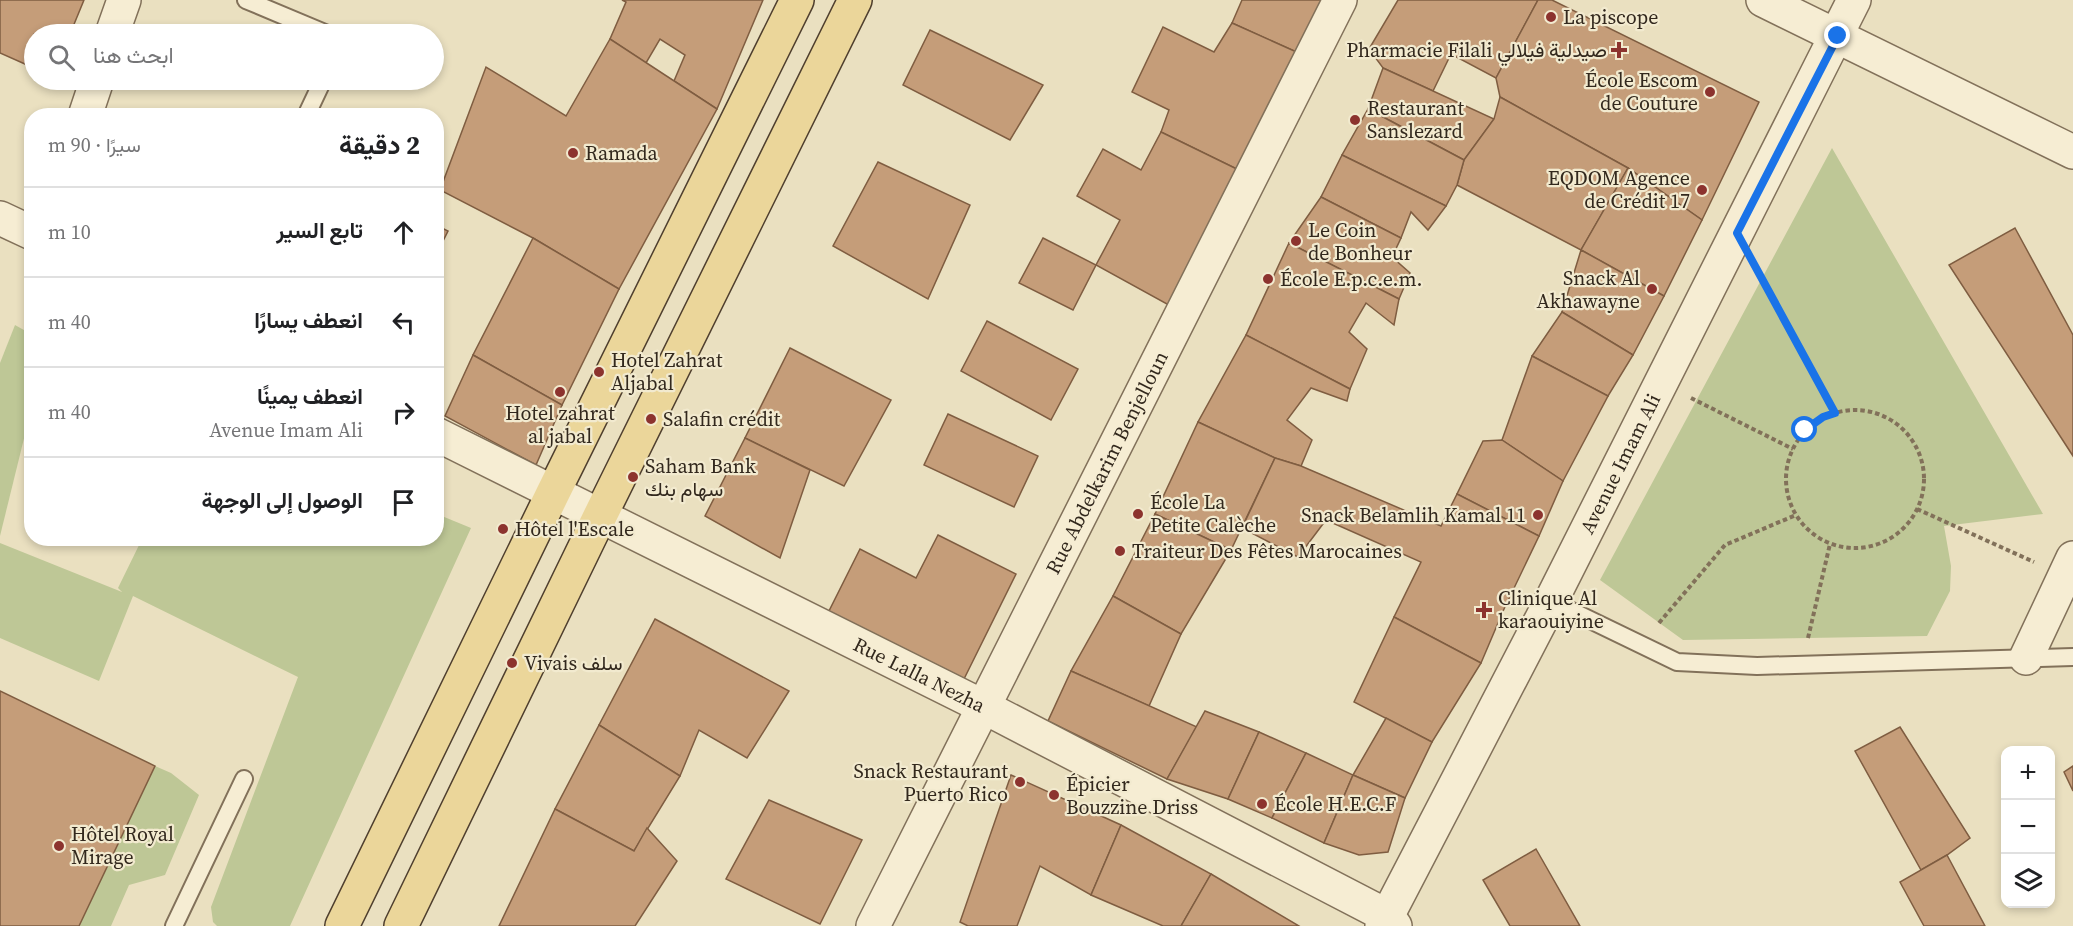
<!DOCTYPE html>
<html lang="ar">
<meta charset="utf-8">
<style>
body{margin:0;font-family:"Source Serif 4",Vazirmatn,serif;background:#f2f2f2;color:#202124;direction:rtl}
.controls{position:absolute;right:18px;bottom:18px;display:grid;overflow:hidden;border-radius:12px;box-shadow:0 3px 9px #0003}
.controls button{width:54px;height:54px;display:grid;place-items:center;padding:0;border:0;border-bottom:2px solid #e0e0e0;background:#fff;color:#202124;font:30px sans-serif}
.stop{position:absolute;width:18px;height:18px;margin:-14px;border:4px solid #1a73e8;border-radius:50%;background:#fff}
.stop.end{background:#1a73e8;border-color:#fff;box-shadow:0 2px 6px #0008}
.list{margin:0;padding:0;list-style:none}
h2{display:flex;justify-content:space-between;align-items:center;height:78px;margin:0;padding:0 24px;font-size:26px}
h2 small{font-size:20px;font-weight:400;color:#757577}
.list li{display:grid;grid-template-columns:39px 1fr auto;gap:18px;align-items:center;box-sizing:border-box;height:90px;padding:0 24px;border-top:2px solid #e0e0e0}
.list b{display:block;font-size:22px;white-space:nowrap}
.list p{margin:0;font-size:20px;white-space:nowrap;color:#757577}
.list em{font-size:20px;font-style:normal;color:#757577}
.icon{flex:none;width:33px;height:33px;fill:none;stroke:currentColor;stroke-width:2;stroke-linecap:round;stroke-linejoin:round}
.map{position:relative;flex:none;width:2073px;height:926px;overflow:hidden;direction:ltr}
.search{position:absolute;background:#fff;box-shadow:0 3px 9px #0003;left:24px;top:24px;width:420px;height:66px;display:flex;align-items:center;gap:15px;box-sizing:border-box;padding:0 21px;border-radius:33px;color:#757577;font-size:22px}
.panel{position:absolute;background:#fff;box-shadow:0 3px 9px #0003;left:24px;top:108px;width:420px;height:438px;border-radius:24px;direction:rtl}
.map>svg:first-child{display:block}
.green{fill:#bec796}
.building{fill:#c59d79;stroke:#7f5d41;stroke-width:1.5}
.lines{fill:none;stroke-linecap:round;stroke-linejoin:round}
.lane-casing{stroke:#82715a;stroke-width:20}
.street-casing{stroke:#82715a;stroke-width:36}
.primary-casing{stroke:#4f3f2e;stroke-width:36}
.path{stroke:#82715a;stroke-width:4;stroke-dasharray:4.5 3;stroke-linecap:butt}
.lane{stroke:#f6edd3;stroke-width:16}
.street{stroke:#f6edd3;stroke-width:33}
.primary{stroke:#ebd69a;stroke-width:33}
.route{stroke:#1a73e8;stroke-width:8}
.poi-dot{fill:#8c332e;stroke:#f2eacf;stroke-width:2}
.labels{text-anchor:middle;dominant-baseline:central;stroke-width:4.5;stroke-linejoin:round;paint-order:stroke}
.poi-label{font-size:20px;fill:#32281d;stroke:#f2eacf;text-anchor:start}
.street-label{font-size:20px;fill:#32281d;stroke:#f2eacf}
</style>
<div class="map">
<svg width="2073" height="926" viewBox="0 0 2073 926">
<rect width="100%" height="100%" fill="#eae0c0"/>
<g class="green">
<path d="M1832 148 2043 514 1944 526 1951 566 1950 591 1927 636 1683 640 1600 580Z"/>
<path d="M15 325 31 334V410L0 536V363Z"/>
<path d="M437 514 471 528 290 926H217L213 922 211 907 298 677 133 596 99 681 0 638V543L122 592 118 588 142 539 436 538Z"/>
<path d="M155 766 171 773 199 795 165 875 129 885 111 926H79Z"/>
</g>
<g class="building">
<path d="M0 0H84L70 34H34V68L0 53Z"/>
<path d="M622 0H763L717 109 674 81 685 55 660 39 646 63 610 39 626 2Z"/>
<path d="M1242 0H1325L1301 54 1232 23Z"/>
<path d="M1398 0H1538L1496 78 1451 54 1433 91 1383 68 1369 49Z"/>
<path d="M1538 0H1552L1759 102 1702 220 1628 168 1500 97 1496 78Z"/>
<path d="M1232 23 1301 54 1245 173 1161 132 1169 110 1132 92 1163 27 1214 52Z"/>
<path d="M930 30 1043 85 1010 140 903 85Z"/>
<path d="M610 39 717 109 619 289 533 238 440 190 486 67 566 116Z"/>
<path d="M1383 68 1494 119 1464 160 1368 109Z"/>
<path d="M1500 97 1628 168 1581 250 1457 185 1464 160 1494 119Z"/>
<path d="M1368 109 1464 160 1457 185 1446 206 1342 155Z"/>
<path d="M1161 132 1245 173 1176 309 1096 265 1120 220 1077 196 1103 149 1141 170Z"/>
<path d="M1342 155 1446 206 1428 230 1411 212 1401 238 1321 197Z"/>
<path d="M878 162 970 205 928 299 833 246Z"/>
<path d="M1628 168 1702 220 1664 296 1581 250Z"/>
<path d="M1321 197 1401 238 1392 257 1410 273 1399 299 1289 243Z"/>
<path d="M436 225 448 231 436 255Z"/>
<path d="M2015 228 2073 335V456L1949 265Z"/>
<path d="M533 238 619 289 562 405 473 355Z"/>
<path d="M1043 238 1096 265 1073 310 1019 283Z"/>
<path d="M1289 243 1399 299 1394 325 1366 303 1349 332 1367 349 1350 389 1246 335Z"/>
<path d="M1581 250 1664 296 1633 355 1562 312Z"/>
<path d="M1562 312 1633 355 1608 396 1532 356Z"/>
<path d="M987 321 1078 369 1051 420 961 371Z"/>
<path d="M1246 335 1350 389 1347 401 1311 388 1287 420 1312 440 1301 466 1275 458 1198 422Z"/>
<path d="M790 348 891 400 844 486 745 438Z"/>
<path d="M473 355 562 405 536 465 445 416Z"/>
<path d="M1532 356 1608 396 1563 481 1502 440Z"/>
<path d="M948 414 1038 456 1014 507 924 465Z"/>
<path d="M1198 422 1275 458 1231 550 1155 514Z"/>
<path d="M745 438 810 470 780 558 705 516Z"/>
<path d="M1502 440 1563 481 1539 536 1457 494 1483 441Z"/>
<path d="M1275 458 1301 466 1441 526 1457 494 1539 536 1504 609 1481 663 1394 617 1421 562 1326 520 1298 557 1242 528Z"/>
<path d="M1155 514 1231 550 1181 634 1113 596Z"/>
<path d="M938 535 1016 574 961 685 826 617 860 549 916 578Z"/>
<path d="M1113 596 1181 634 1149 706 1071 671Z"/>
<path d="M1394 617 1481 663 1432 742 1354 702Z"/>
<path d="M655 619 789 691 747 758 699 730 680 776 599 725Z"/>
<path d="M1071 671 1197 727 1167 779 1048 721Z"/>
<path d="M0 691 155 766 79 926H0Z"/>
<path d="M1205 711 1259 732 1228 799 1167 779Z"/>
<path d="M1386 718 1432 742 1405 798 1353 775Z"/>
<path d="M599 725 680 776 634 851 555 809Z"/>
<path d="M1900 727 1970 838 1947 855 1921 870 1855 751Z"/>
<path d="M1259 732 1306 753 1272 818 1228 799Z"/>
<path d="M1306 753 1353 775 1324 843 1272 818Z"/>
<path d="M2073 766V791L2064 772Z"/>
<path d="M1011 775 1121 825 1091 895 1040 866 1017 926H968L960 922Z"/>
<path d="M1353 775 1405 798 1388 852 1359 855 1324 843Z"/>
<path d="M769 800 862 840 820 924 726 879Z"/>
<path d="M555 809 634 851 647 828 677 861 635 926H499Z"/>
<path d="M1121 825 1211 874 1181 926H1163L1091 895Z"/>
<path d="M1536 849 1580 926H1510L1483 880Z"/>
<path d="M1947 855 1985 926H1924L1900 882Z"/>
<path d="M1211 874 1299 926H1181Z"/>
</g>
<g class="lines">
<g class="lane-casing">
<g id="lane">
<path d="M246 0 327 34"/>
<path d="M306 116 323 80"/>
<path d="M1551 601 1677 662 1757 666 2073 657"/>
<path d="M174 926 244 779"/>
</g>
</g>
<g class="street-casing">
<g id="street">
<path d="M1763 0 2073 152"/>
<path d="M112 34 124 0"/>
<path d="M85 116 97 80"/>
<path d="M0 218 32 233"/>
<path id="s1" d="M436 434 982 706 1387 916 1395 926"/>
<path d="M2026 658 2073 558"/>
<path id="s2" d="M873 926 1340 0"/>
<path id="s3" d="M1382 926 1551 601 1854 0"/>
</g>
</g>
<g class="primary-casing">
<g id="primary">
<path d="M342 926 553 493 797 0"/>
<path d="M401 926 600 516 855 0"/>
</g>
</g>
<g class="path">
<path d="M1758 272 1835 413"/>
<path d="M1691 398 1793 449"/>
<circle cx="1855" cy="479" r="69"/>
<path d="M1917 509 2034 562"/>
<path d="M1659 623 1725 545 1796 515"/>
<path d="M1808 638 1830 544"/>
</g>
<use href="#lane" class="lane"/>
<use href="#street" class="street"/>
<use href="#primary" class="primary"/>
</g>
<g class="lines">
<path class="route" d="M1805 430 1823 417 1835 413 1737 233 1838 36"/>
</g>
<g class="poi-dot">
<circle cx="1551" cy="17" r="6"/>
<path d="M1616 41h6v6h6v6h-6v6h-6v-6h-6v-6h6z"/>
<circle cx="1710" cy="92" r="6"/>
<circle cx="1355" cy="120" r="6"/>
<circle cx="573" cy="153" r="6"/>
<circle cx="1702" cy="190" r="6"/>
<circle cx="1296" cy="241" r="6"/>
<circle cx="1268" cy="279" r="6"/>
<circle cx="1652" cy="289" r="6"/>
<circle cx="599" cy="372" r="6"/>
<circle cx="560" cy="392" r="6"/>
<circle cx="651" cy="419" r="6"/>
<circle cx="633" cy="477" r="6"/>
<circle cx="1138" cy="514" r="6"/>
<circle cx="1538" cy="515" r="6"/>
<circle cx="503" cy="529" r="6"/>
<circle cx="1120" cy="551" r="6"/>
<path d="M1481 601h6v6h6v6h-6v6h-6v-6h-6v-6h6z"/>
<circle cx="512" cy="663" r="6"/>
<circle cx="1020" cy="782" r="6"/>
<circle cx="1054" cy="795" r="6"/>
<circle cx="1262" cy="804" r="6"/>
<circle cx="59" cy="846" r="6"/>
</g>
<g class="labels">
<g class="poi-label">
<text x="1563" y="17">La piscope</text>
<text x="1607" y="50" text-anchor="end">Pharmacie Filali صيدلية فيلالي</text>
<text x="1698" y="80" text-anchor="end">École Escom<tspan x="1698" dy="23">de Couture</tspan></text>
<text x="1367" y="108">Restaurant<tspan x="1367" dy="23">Sanslezard</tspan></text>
<text x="585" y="153">Ramada</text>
<text x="1690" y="178" text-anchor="end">EQDOM Agence<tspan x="1690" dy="23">de Crédit 17</tspan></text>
<text x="1308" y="230">Le Coin<tspan x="1308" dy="23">de Bonheur</tspan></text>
<text x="1640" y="278" text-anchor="end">Snack Al<tspan x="1640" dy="23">Akhawayne</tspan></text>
<text x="1280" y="279">École E.p.c.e.m.</text>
<text x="611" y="360">Hotel Zahrat<tspan x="611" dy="23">Aljabal</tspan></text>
<text x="560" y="413" text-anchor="middle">Hotel zahrat<tspan x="560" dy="23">al jabal</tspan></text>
<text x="663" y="419">Salafin crédit</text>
<text x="645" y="466">Saham Bank<tspan x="645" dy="23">سهام بنك</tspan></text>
<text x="1150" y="502">École La<tspan x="1150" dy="23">Petite Calèche</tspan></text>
<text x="1526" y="515" text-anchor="end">Snack Belamlih Kamal 11</text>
<text x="515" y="529">Hôtel l'Escale</text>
<text x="1132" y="551">Traiteur Des Fêtes Marocaines</text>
<text x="1498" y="598">Clinique Al<tspan x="1498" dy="23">karaouiyine</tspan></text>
<text x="524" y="663">Vivais سلف</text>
<text x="1008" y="771" text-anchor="end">Snack Restaurant<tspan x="1008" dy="23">Puerto Rico</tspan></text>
<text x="1066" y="784">Épicier<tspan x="1066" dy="23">Bouzzine Driss</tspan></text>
<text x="1274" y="804">École H.E.C.F</text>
<text x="71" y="834">Hôtel Royal<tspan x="71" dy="23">Mirage</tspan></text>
</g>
<g class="street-label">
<text stroke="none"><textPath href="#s2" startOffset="519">Rue Abdelkarim Benjelloun</textPath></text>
<text stroke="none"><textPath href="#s3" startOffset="520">Avenue Imam Ali</textPath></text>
<text stroke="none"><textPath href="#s1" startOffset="540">Rue Lalla Nezha</textPath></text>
</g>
</g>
</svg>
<div class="controls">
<button>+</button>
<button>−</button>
<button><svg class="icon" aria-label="layers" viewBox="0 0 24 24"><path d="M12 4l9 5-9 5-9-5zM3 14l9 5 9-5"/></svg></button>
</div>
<div class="stop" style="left:1805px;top:430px"></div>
<div class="stop end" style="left:1838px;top:36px"></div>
<div class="search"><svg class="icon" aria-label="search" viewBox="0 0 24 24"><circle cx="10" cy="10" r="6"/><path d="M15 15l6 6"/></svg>ابحث هنا</div>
<section class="panel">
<h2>2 دقيقة<small>سيرًا · 90 m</small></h2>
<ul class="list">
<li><svg class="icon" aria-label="ahead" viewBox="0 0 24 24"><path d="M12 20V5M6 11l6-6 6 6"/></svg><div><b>تابع السير</b></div><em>10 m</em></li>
<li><svg class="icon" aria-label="left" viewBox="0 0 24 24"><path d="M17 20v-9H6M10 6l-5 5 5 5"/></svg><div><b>انعطف يسارًا</b></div><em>40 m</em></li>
<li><svg class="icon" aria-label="right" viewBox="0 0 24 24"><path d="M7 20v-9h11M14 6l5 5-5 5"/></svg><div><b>انعطف يمينًا</b><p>Avenue Imam Ali</p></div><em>40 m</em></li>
<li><svg class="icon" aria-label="arrive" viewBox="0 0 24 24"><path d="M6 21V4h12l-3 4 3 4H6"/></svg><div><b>الوصول إلى الوجهة</b></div></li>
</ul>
</section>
</div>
